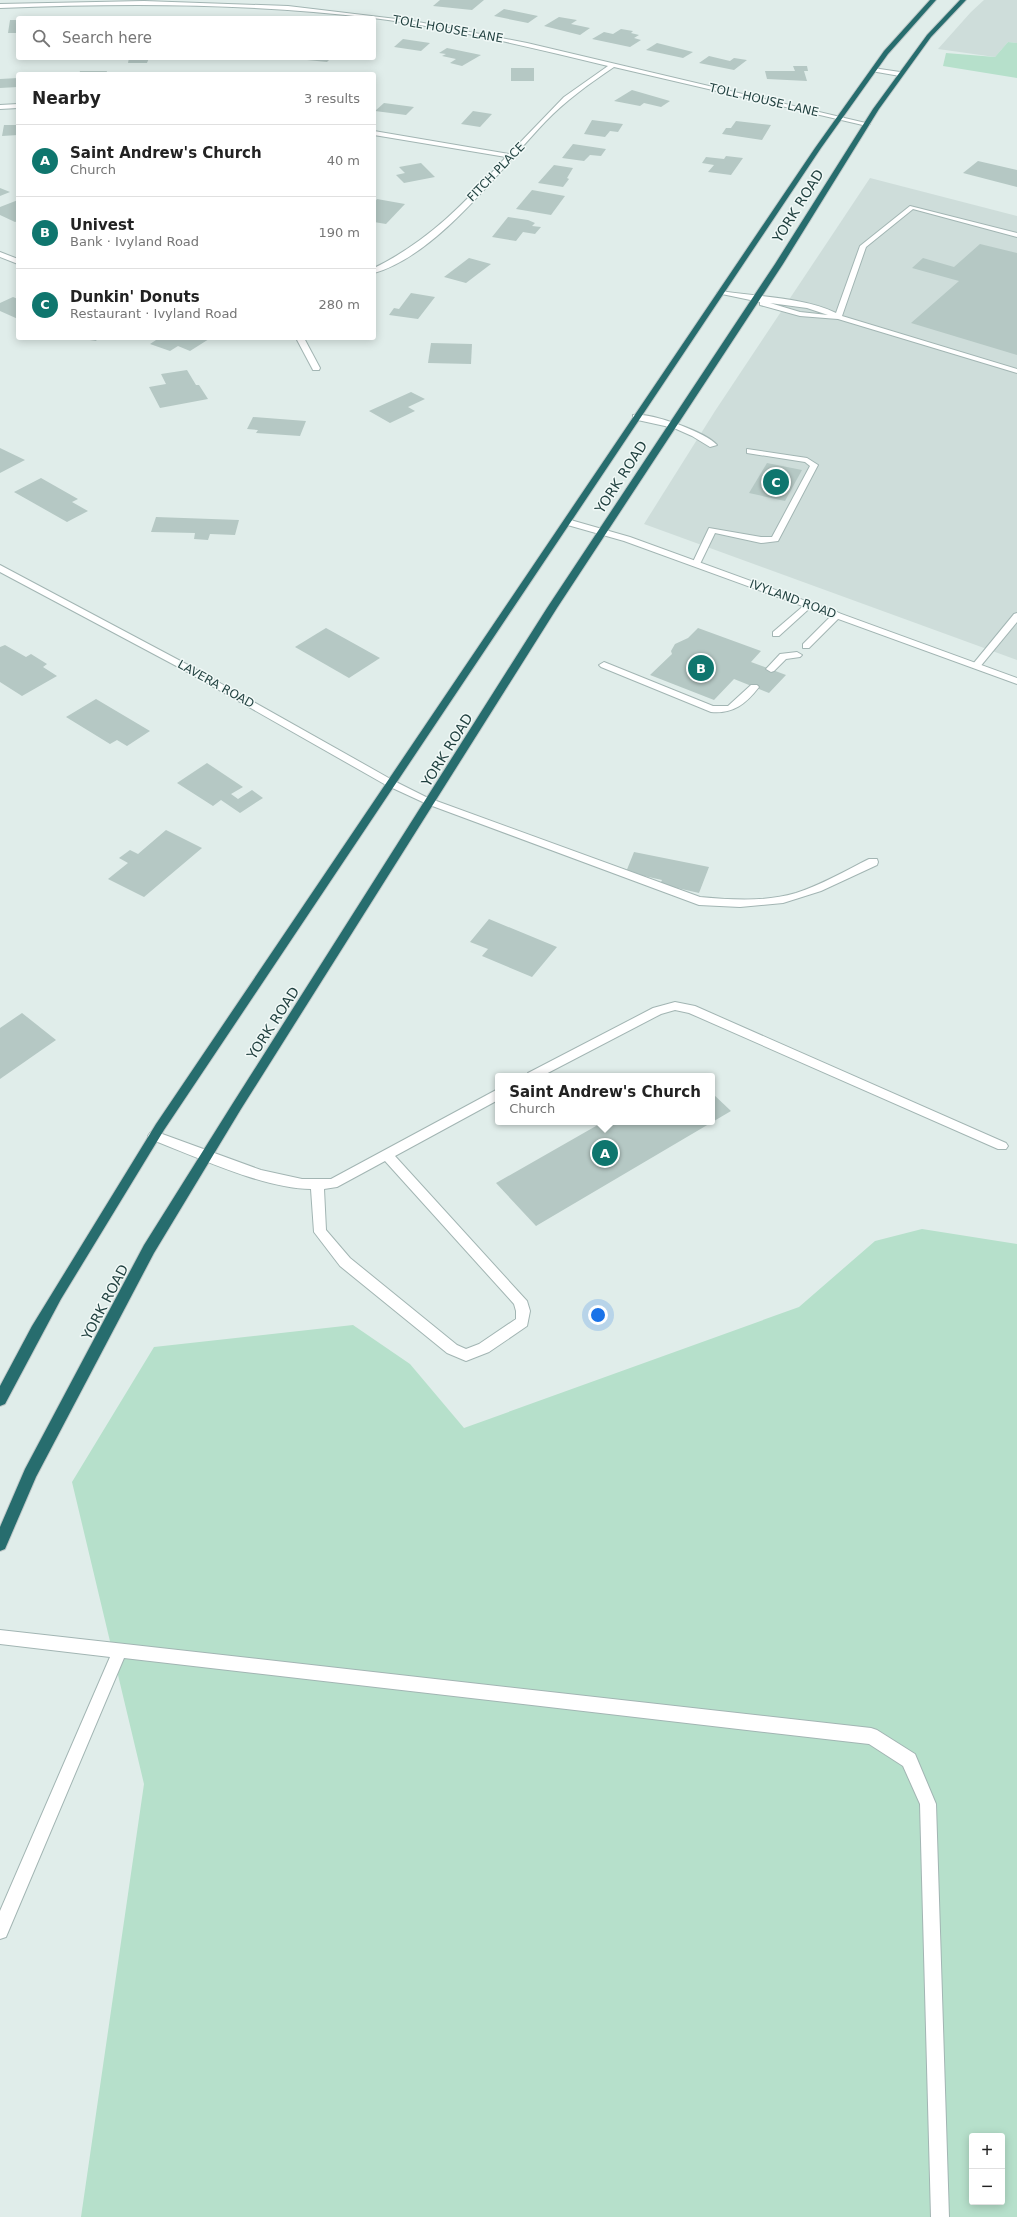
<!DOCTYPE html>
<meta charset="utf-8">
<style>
body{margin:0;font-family:"DejaVu Sans",sans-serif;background:#f6f6f6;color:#222}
.controls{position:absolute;right:12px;bottom:12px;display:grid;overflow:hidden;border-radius:4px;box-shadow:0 2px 10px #0003}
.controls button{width:36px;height:36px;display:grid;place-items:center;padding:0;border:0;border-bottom:1px solid #e0e0e0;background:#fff;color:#222;font:20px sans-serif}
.you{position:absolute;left:598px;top:1315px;width:14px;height:14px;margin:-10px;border:3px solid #fff;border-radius:50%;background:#1a73e8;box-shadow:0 0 0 6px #1a73e833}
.badge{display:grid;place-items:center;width:26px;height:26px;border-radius:50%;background:#0f766e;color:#fff;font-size:13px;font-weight:700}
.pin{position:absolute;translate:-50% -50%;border:2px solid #fff;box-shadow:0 1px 4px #0006}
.popup{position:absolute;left:495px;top:1073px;width:220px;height:52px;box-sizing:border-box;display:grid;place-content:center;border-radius:4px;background:#fff;filter:drop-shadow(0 1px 3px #0005);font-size:13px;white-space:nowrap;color:#767676}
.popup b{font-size:15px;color:#222}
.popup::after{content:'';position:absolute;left:50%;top:100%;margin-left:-8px;border:8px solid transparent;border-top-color:#fff}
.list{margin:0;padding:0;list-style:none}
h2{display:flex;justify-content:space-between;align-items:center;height:52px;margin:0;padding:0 16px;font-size:17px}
h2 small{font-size:13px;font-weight:400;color:#767676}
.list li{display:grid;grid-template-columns:26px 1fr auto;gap:12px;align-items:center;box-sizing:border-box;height:72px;padding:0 16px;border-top:1px solid #e0e0e0}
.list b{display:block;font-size:15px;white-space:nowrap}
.list p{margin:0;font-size:13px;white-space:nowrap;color:#767676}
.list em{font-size:13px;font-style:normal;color:#767676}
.icon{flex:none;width:22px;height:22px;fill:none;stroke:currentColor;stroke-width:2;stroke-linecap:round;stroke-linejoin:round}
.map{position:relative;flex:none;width:1017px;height:2217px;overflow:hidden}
.search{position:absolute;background:#fff;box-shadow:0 2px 10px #0003;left:16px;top:16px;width:360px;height:44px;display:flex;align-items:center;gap:10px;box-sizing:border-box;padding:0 14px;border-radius:4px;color:#767676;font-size:15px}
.panel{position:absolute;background:#fff;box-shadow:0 2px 10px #0003;left:16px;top:72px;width:360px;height:268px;border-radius:4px}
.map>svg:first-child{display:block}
.built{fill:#ceddda}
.green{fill:#b6e0cb;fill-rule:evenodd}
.building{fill:#b5c8c4}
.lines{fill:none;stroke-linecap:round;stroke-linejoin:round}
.lane-casing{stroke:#a2b5b3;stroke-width:2}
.street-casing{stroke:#a2b5b3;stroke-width:2}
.highway-casing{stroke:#c0c9c9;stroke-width:2}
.lane{fill:#fff;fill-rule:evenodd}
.street{fill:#fff;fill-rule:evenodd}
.highway{fill:#276d6e;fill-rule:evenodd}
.labels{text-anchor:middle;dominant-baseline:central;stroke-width:3;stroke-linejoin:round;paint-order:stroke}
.far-street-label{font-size:12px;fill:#1f3f3e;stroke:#f1f9f7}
.street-label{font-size:14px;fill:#1f3f3e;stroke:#f1f9f7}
</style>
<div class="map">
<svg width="1017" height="2217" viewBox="0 0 1017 2217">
<rect width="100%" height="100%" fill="#e0edea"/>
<g class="built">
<path d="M984 0H1017V43L1008 42 995 57 938 49 971 12Z"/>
<path d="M870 178 1017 216V660L644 524 715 411Z"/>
</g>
<g class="green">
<path d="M1008 42 1017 43V78L943 66 946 53 995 57Z"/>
<path d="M922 1229 1017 1244V2217H81L144 1784 72 1482 154 1347 353 1325 410 1364 464 1428 799 1307 875 1241ZM972 2136H1002V2202H972Z"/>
</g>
<g class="building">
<path d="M440 0H484L472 10 433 6Z"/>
<path d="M504 9 538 16 528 23 494 16Z"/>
<path d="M559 17 577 20 571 24 590 28 580 35 544 26Z"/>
<path d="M10 20H18V33H8Z"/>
<path d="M621 29 633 31 631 33 639 35 634 38 641 40 630 47 592 39 604 32 613 34Z"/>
<path d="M403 39 430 43 421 51 394 47Z"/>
<path d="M657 43 693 52 683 58 646 50Z"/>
<path d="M447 48 481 55 462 66 450 63 456 59 442 56 446 54 439 53Z"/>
<path d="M709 56 730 61 734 58 747 60 734 70 699 63Z"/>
<path d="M129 58H149L147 63H128Z"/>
<path d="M310 58H331L327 62 307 60Z"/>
<path d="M793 66H807L808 71H804L807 81 767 79 765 71H795Z"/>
<rect x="511" y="68" width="23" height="13"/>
<path d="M80 71H107L106 74H79Z"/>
<path d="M18 78V87L0 88V79Z"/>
<path d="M632 90 670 101 661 107 644 103 640 106 614 101Z"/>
<path d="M384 103 414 107 406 115 375 111Z"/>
<path d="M473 111 492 114 480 127 461 124Z"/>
<path d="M592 120 623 124 618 132 610 131 605 137 584 134Z"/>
<path d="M736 121 771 125 762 140 722 134 726 128H731Z"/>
<path d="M4 125H18V135L2 136Z"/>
<path d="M573 144 606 149 601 156 590 155 584 161 562 158Z"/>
<path d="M726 156 743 158 731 175 708 172 714 165 702 163 706 157 724 159Z"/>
<path d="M978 161 1017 170V187L963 173Z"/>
<path d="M421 163 435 177 404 183 396 175 405 173 399 167Z"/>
<path d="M554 165 573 168 567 178 569 179 563 187 538 183Z"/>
<path d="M0 188 10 192 0 196Z"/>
<path d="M532 190 565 196 551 215 516 209Z"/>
<path d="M377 199 405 204 386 224 374 222V203Z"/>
<path d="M18 200V221L15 222 0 215V207Z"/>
<path d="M508 217 528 220 535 223 532 226 541 227 535 234 523 232 516 241 492 237Z"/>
<path d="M980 244 1017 253V355L911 323 959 281 912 268 923 258 954 267Z"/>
<path d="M469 258 491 264 466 283 444 277Z"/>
<path d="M411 293 435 297 418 319 389 315 394 308 399 309Z"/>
<path d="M13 297 18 299V319L0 311V303Z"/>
<path d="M77 338H98L96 341Z"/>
<path d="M159 338H207L209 339 190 351 178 346 170 351 150 344Z"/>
<path d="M431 343 472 344 471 364 428 363Z"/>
<path d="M187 370 196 385H199L208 399 160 408 149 387 166 384 161 374Z"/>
<path d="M411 392 425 399 408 407 415 411 390 423 369 411Z"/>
<path d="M253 417 306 421 300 436 256 433 258 430 247 429Z"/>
<path d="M0 448 25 460 0 473Z"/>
<path d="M767 463 802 470 785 501 749 493Z"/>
<path d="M41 478 78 499 72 502 88 511 67 522 14 492Z"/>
<path d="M156 517 239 520 235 535 210 534 208 540 194 539 195 533 151 532Z"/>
<path d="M326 628 380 658 349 678 295 647Z"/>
<path d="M698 628 761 651 751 662 786 675 769 693 734 679 714 700 650 675 672 654 671 651 675 644 688 638Z"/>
<path d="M5 645 26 657 31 654 47 664 43 667 57 676 22 696 0 682V647Z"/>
<path d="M96 699 150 731 127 746 117 740 110 744 66 717Z"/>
<path d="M207 763 243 787 231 794 238 799 252 790 263 798 240 813 221 800 213 806 177 783Z"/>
<path d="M166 830 202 848 144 897 108 879 128 863 119 858 130 850 138 854Z"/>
<path d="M634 852 709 867 699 893 660 884 662 880 626 872Z"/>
<path d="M489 919 557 947 532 977 482 956 488 949 470 942Z"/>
<path d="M22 1013 56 1040 0 1079V1028Z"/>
<path d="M712 1093 731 1111 536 1226 496 1183 603 1122H712Z"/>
</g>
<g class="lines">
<g class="lane-casing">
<g id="lane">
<path d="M873 68 900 72 903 74 900 76 871 71Z"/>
<path d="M910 206 1017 233V237L913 209 866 247 842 316 1017 369V373L838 319 800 316 760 305V302L717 293 721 291C757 297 803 297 836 313L860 246ZM770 303 807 308 828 315 800 312Z"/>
<path d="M633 415C650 412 706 432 717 445L710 447 692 436 674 428 633 419Z"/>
<path d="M747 449 807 458 818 465 778 541 761 543 715 533 700 564 699 566H693L692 564 709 528 761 537H772L810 466 805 462 747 453Z"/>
<path d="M808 602 813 605 811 607 779 636H773V632Z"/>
<path d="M837 612 842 615 809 648H803V644L834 613Z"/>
<path d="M1017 613V622L979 668H973V664L1014 614Z"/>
<path d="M797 652 802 655 800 657 786 659 774 671 771 672 766 669 780 654Z"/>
<path d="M604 662 713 706H728L751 685H757L759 687C746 704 733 714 711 712L601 667 599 665Z"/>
<path d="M431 799 700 897C732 900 765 902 796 893 821 885 845 871 869 859H877L878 862 877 865 821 891 783 903 740 907 699 905 427 804V800Z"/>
<path d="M675 1002 695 1006 1006 1143 1008 1146 1006 1149H998L689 1013 675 1010 661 1014 542 1076H526L528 1073 653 1008Z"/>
<path d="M498 1089V1100L395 1156 527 1301 530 1311 527 1326 489 1352 466 1361 447 1353 340 1266 314 1232 311 1189C264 1189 195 1156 150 1139L148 1136 150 1133 154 1131 261 1170 302 1179H331ZM385 1161 514 1304 516 1311V1319L479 1344 466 1349 457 1345 350 1258 326 1230 324 1189 337 1187Z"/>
<path d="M0 1630 871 1728 877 1730 915 1754 936 1804 949 2217H931L920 1804 903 1766 869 1744 124 1658 6 1937 0 1939V1911L110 1657 0 1644Z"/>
</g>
</g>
<g class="street-casing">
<g id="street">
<path d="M144 1 288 6 413 21 527 43 870 124 867 126 614 67C589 84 566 100 545 122 501 168 438 255 374 273V268C429 241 466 202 506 157L374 135V131L509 154 564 97 608 66C530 47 451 28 373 18 249 3 125 3 0 8V4Z"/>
<path d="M18 104V108L0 109V105Z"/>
<path d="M0 252 18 259V264L0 257Z"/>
<path d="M296 338H304L320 368 319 370H313Z"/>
<path d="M567 519 630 537 1017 678V684L624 541 564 524 563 522Z"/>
<path d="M0 565 188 665 394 781 436 802 435 804H427L386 785 182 669 0 572Z"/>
</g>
</g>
<g class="highway-casing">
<g id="highway">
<path d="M930 0H936L888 54 821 148 164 1130 61 1299 5 1404 0 1406V1386L32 1326 156 1124 815 148 884 51Z"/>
<path d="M960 0H966L931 37 879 109 783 264 557 608 241 1109 154 1253 36 1477 5 1549 0 1551V1527L25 1469 144 1245 233 1103 547 608 775 264 873 109 927 35Z"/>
</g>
</g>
<use href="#lane" class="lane"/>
<use href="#street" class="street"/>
<use href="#highway" class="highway"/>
</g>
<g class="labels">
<g class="far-street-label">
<text transform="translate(448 29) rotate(10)">TOLL HOUSE LANE</text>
<text transform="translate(764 100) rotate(13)">TOLL HOUSE LANE</text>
<text transform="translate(496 172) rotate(-46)">FITCH PLACE</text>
<text transform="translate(793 599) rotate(20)">IVYLAND ROAD</text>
<text transform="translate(216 684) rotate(29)">LAVERA ROAD</text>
</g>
<g class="street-label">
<text transform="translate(798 206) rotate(-58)">YORK ROAD</text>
<text transform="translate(621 477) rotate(-57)">YORK ROAD</text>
<text transform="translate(447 750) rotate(-58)">YORK ROAD</text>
<text transform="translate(273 1023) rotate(-57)">YORK ROAD</text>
<text transform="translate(105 1302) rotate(-62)">YORK ROAD</text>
</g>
</g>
</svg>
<div class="controls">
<button>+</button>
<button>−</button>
</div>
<div class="you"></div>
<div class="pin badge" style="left:605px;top:1153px">A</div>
<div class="popup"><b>Saint Andrew's Church</b>Church</div>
<div class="pin badge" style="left:701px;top:668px">B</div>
<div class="pin badge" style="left:776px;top:482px">C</div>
<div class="search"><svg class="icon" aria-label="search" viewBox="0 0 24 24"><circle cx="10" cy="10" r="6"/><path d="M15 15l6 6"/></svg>Search here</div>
<section class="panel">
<h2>Nearby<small>3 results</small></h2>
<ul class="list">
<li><span class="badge">A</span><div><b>Saint Andrew's Church</b><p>Church</p></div><em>40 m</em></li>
<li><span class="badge">B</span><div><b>Univest</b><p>Bank · Ivyland Road</p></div><em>190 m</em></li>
<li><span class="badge">C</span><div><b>Dunkin' Donuts</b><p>Restaurant · Ivyland Road</p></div><em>280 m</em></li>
</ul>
</section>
</div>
